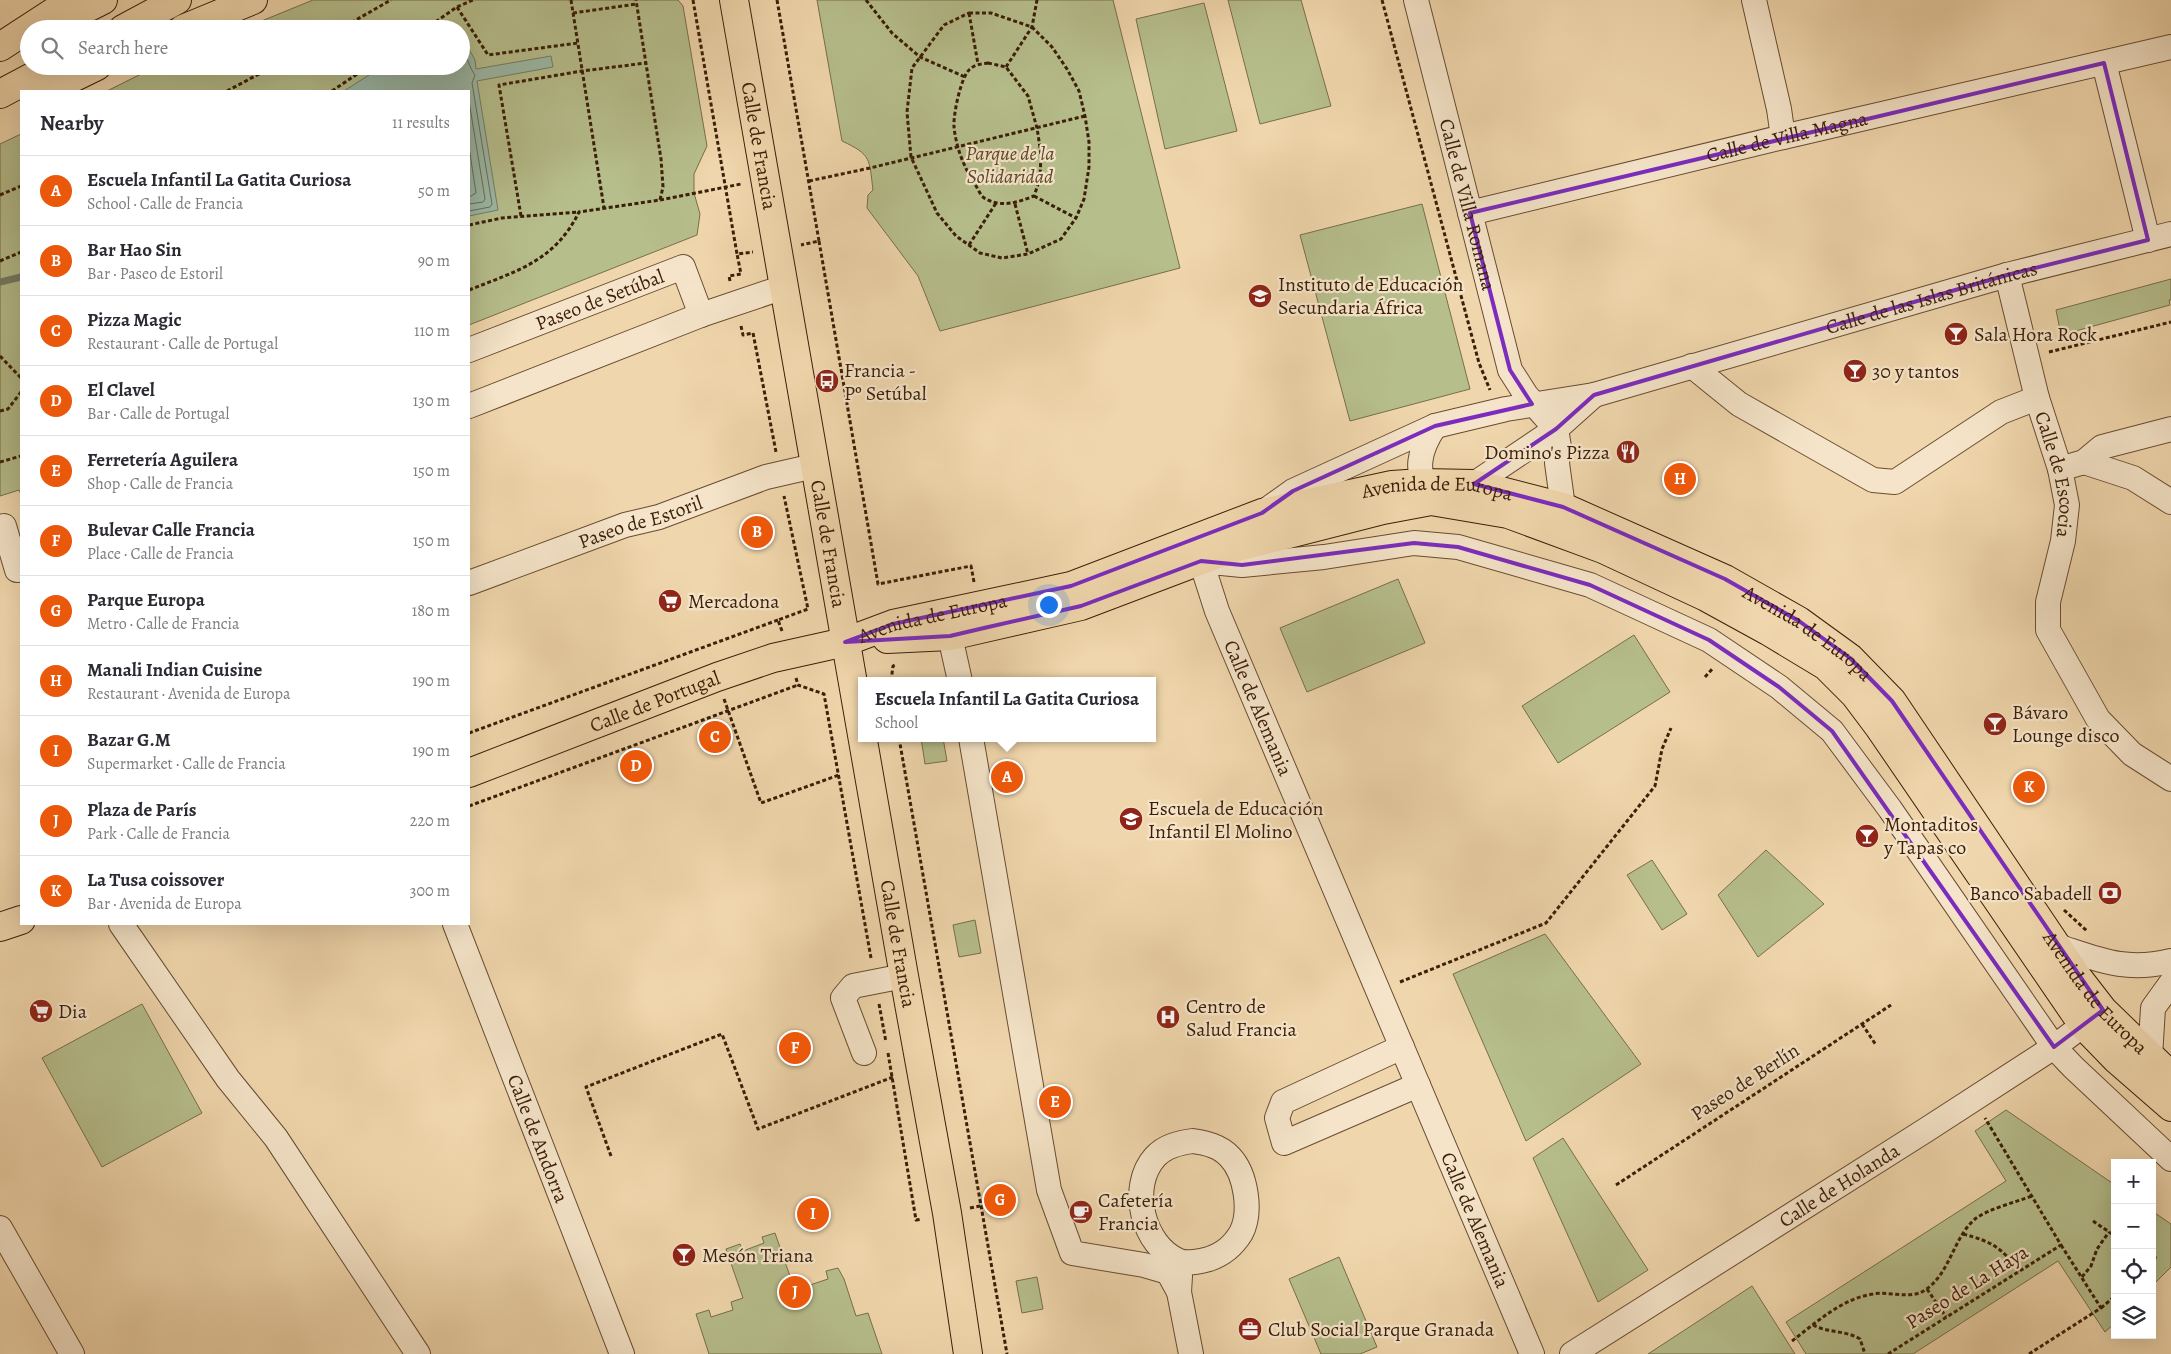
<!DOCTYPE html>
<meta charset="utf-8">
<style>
body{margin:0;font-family:Alegreya,serif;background:#f2f2f3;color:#2b2b33}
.controls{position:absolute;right:15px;bottom:15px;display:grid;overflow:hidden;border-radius:0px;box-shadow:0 5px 20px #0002}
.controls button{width:45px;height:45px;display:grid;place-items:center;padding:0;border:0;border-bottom:1px solid #e1e1e2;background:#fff;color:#2b2b33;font:25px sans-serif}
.you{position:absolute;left:1048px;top:604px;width:18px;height:18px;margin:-12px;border:4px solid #fff;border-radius:50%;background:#1a73e8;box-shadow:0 0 0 8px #1a73e833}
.badge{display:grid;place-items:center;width:32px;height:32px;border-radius:50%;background:#ea580c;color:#fff;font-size:16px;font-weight:700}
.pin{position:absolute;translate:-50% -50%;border:2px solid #fff;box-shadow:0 1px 5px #0006}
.popup{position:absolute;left:858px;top:677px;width:298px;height:65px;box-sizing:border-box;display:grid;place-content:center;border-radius:0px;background:#fff;filter:drop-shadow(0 1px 4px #0005);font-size:16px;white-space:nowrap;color:#7c7c81}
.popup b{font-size:19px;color:#2b2b33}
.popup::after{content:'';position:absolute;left:50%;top:100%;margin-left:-10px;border:10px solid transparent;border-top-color:#fff}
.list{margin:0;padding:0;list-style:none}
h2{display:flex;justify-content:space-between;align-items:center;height:65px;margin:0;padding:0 20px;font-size:21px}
h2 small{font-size:16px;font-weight:400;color:#7c7c81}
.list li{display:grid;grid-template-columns:32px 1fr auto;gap:15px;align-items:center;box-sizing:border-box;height:70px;padding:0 20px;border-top:1px solid #e1e1e2}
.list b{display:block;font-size:19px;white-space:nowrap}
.list p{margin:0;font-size:16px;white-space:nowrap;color:#7c7c81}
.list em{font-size:16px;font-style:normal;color:#7c7c81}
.icon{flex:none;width:28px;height:28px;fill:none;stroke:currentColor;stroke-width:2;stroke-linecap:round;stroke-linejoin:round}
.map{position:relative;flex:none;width:2171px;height:1354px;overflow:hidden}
.search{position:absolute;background:#fff;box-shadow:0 5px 20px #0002;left:20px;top:20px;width:450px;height:55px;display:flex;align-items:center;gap:12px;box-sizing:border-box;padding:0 18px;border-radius:28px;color:#7c7c81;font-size:19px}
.panel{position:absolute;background:#fff;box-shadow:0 5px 20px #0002;left:20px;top:90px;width:450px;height:835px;border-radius:0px}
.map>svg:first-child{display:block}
.green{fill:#b6be8c;stroke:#786e4a}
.water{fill:#9bb9a7;stroke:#747b67}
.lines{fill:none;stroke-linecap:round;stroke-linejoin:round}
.shore{stroke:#6a6c58;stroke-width:1}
.stream{stroke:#747b67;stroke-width:7}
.minor-casing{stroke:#684c31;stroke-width:26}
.major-casing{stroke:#3a1e08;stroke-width:30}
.highway-casing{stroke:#3a1e08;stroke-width:30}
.path{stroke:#3a1e08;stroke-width:3;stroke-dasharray:4 2.5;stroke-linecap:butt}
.minor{stroke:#f5e4c9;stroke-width:24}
.major{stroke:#f0d6ac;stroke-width:28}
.highway{stroke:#f0d6ac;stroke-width:28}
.marked{fill:none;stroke:#7b2cbf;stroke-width:4;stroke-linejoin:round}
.labels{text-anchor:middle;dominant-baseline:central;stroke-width:4.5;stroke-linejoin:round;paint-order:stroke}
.street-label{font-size:20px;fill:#3a1e08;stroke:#f5e4c9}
.park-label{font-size:20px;font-style:italic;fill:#594629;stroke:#f5e4c9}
.poi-label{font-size:20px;fill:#3a1e08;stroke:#f5e4c9;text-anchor:start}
</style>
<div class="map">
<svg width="2171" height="1354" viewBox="0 0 2171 1354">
<rect width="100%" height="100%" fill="#f0d6ac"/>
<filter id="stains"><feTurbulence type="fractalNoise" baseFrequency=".004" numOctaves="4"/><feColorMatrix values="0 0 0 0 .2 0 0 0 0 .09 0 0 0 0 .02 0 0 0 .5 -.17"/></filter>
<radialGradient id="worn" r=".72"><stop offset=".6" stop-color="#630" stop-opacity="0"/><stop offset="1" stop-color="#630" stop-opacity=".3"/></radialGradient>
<g class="green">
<path d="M313 0H678L683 6 707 146 694 174V193L700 214 697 235 469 325V91H107L157 66H461V29H242Z"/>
<path d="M817 0H1113L1180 268 940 331 918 276 867 208 868 195 873 190C869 159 872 155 842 141Z"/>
<path d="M1228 0H1301L1331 106 1260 124Z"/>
<path d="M1204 3 1237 131 1165 149 1136 19Z"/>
<path d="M21 134V494L19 490 0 496V144Z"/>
<path d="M1422 204 1470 389 1350 421 1300 235Z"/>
<path d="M2171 279V300H2169L2170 305 2061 335 2056 310Z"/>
<path d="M1398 579 1425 643 1307 692 1280 628Z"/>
<path d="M1634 635 1670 692 1558 763 1522 706Z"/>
<path d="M921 738H943L947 761 925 764Z"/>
<path d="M1766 850 1824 904 1758 957 1718 895Z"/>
<path d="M1652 860 1687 914 1662 930 1627 875Z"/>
<path d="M975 920 981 953 959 957 953 925Z"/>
<path d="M1545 934 1641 1064 1526 1141 1453 974Z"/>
<path d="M142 1004 202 1113 102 1167 42 1058Z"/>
<path d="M2006 1110 2115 1185V1323L2105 1332 2058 1261 1913 1354H1806L1786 1322 2006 1181 1975 1131Z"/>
<path d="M1563 1138 1648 1270 1598 1302 1533 1158Z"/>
<path d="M2152 1211 2171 1224V1267L2152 1286Z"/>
<path d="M775 1233 792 1282 804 1278 807 1286 828 1279 826 1271 838 1268 844 1279 856 1316 868 1313 882 1354H709L696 1314 709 1310 711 1317 733 1310 731 1302 743 1298 726 1249 740 1244 743 1251 764 1243 762 1237Z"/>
<path d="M1339 1257 1377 1347 1360 1354H1321L1289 1279Z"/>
<path d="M1037 1277 1043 1309 1022 1313 1016 1281Z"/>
<path d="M1752 1286 1795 1354H1648Z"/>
</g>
<path class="water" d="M461 35 475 60 476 69 551 56 553 67 477 81 498 210 469 216V91H344L383 66H461Z"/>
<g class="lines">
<g class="shore">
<path d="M461 46C466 54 470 69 475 75L472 83 492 204 490 207 469 211"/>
<path d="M469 101 485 199 483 202 469 204"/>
<path d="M469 147 476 193 469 197"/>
</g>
<path class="stream" d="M0 282 21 277"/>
<g class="minor-casing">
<g id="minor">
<path id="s1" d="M1416 0 1510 370 1526 395 1556 429 1559 447 1557 463 1563 507"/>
<path d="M1754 0 1779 109 1783 137"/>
<path d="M2104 63 2148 240"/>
<path id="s2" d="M1470 213 1783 137 2171 47"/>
<path id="s3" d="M2007 275 2037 398 2060 469 2067 505 2063 541 2048 602V630L2098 719 2132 754 2171 779"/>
<path id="s4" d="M469 350 683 267 701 315"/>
<path d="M1692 366 1739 404 1873 480 1895 482 2001 412 2037 398"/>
<path d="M469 406 701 315 784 287"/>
<path d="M2084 462 2133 478 2171 502"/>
<path d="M2060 469 2084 462 2102 447 2171 429"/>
<path d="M1461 489 1474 484 1556 429 1594 395"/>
<path d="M1429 498C1415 471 1418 451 1435 426"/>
<path id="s5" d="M1265 511 1293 491 1435 426 1506 409 1594 395 2007 275 2171 234"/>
<path d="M0 527 4 526 17 570"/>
<path id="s6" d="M469 583 625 525 659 517 766 477 814 466"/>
<path d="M950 636 960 681"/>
<path d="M971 738 1049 1190 1072 1253 1144 1265 1168 1272 1179 1292"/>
<path d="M121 924 228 1079 276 1138 418 1354"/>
<path id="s7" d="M455 924 622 1354"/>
<path d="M2057 946C2100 960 2125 972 2171 961"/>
<path d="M1402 1047 1283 1102 1277 1118 1284 1143 1418 1085"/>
<path d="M864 1053 843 998 853 986 904 976"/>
<path d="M2150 1057 2153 1008 2171 983"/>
<path d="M1193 1141C1206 1143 1220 1146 1230 1157 1246 1174 1252 1212 1241 1233 1233 1246 1224 1254 1209 1259 1202 1261 1187 1264 1179 1261 1143 1246 1128 1187 1155 1157 1165 1146 1179 1143 1193 1141Z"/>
<path d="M0 1228 72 1354"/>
<path d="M1180 1276 1179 1292 1191 1354"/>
<path d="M1532 1354 1217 611 1201 561 1242 565 1324 557 1414 543 1458 547 1590 585 1709 640 1779 687 1832 731 1890 809 2054 1047 2073 1067 2171 1159"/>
<path id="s8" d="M1572 1354 1926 1130 2054 1047 2098 1014"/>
</g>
</g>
<g class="major-casing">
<g id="major">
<path id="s9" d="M734 0 904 976 947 1213 968 1354"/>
<path d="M887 639 950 636 1081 606 1234 548 1383 510 1431 501 1508 514 1603 549 1706 597 1768 631 1826 666 1855 695 1879 727 2083 1025 2117 1060 2171 1107"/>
<path id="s10" d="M469 773 717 677 773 658 845 642 893 624 1071 586 1262 513 1392 485 1422 483 1474 484 1563 507 1725 579 1799 621 1850 658 1892 701 2079 979 2103 1010 2171 1076"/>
<path d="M0 927 21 920"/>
</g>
</g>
<g class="highway-casing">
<g id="highway">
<path d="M57 23 103 0"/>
<path d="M123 29 177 0"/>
<path d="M183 29 253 0"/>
<path d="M0 47 72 0"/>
<path d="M46 91 97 66"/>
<path d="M0 94 53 66"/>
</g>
</g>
<g class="path">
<path d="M571 0 604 208"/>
<path d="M693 0 737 254 753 252"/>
<path d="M777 0 819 241 801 245"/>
<path d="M866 0 892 33 920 57 965 77"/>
<path d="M1382 0 1479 363 1490 390"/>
<path d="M457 7 488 55 578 43"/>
<path d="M573 13 637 4"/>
<path d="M969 13H991L1032 27 1052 47 1067 69 1079 91 1085 116 1089 142V167L1084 199 1076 218 1061 239 1028 254 1002 258 980 253 956 236 937 213 911 157 907 112 912 68 944 25Z"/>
<path d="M969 13 978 64"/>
<path d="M340 29 391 0"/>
<path d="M425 29 457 7 473 0"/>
<path d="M988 63 1006 67 1028 96 1037 128 1041 154 1040 179 1034 196C1018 202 1003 208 986 199 981 197 978 189 975 184 964 168 956 147 954 127 953 115 961 76 970 69 975 64 982 64 988 63Z"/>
<path d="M1006 67 1032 27 1037 0"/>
<path d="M227 91 274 66"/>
<path d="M332 91 369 66"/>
<path d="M809 181 870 168 1085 116"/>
<path d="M0 195 21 186"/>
<path d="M1034 196 1076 218"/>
<path d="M660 200 741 184"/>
<path d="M1015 204 1028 254"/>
<path d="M521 216 499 85 582 71 646 63"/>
<path d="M469 225 502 218 579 212"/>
<path d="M819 241 878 584 971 566 974 582"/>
<path d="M969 245 996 203"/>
<path d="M0 261 21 252"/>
<path d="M730 281 729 276 741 274 737 254"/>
<path d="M469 290C517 271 555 261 579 212L660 200 663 187 661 159 636 0"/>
<path d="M741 326 743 335 753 333 776 452"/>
<path d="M2049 352 2171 322"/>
<path d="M0 356 21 378"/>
<path d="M0 411 8 409 21 392"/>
<path d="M0 462 21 456"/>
<path d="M782 631 778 620 808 609 784 496"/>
<path d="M1705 677 1713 668"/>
<path d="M796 678 798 685 824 694 871 958"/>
<path d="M891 681 893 666 895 665"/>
<path d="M724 699 761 803 839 775"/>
<path d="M469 733 778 620"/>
<path d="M899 738 1007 1354"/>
<path d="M469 806 798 685"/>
<path d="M2064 910 2087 931"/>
<path d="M1400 982 1546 923 1655 786 1662 749 1671 728"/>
<path d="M879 1004 886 1042"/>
<path d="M1862 1024 1876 1045"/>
<path d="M888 1053 916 1220 922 1219"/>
<path d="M611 1156 586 1087 722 1034 758 1129 893 1077"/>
<path d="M1616 1185 1891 1005"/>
<path d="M970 1208 980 1206"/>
<path d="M2093 1221 2115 1236"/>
<path d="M1963 1234C1993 1242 2000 1247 2020 1271"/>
<path d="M2152 1249 2156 1260 2152 1263"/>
<path d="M2082 1277 2091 1266 2097 1249 2109 1232"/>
<path d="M1927 1289 1946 1317"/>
<path d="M2101 1308 2115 1296"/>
<path d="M1813 1325C1828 1333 1845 1330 1860 1339L1865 1354"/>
<path d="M1792 1341C1817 1322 1841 1299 1873 1294 1889 1291 1911 1300 1925 1290 1950 1274 1953 1238 1975 1219 1988 1209 2016 1202 2032 1196"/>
<path d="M1888 1354 2061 1245 1985 1118"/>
<path d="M2029 1354 2101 1308 2061 1245"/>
</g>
<use href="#minor" class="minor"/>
<use href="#major" class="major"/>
<use href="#highway" class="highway"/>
</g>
<path class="marked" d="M2104 63 2148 240 2007 275 1594 395 1556 429 1474 484 1563 507 1725 579 1799 621 1850 658 1892 701 2103 1010 2054 1047 1832 731 1779 687 1709 640 1590 585 1458 547 1414 543 1242 565 1201 561 1081 606 984 628 950 636 845 642 893 624 1071 586 1262 513 1293 491 1435 426 1532 404 1510 370 1470 213Z"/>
<defs>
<g id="school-disc" transform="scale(1.25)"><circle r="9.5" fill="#8f2418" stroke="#f5e4c9"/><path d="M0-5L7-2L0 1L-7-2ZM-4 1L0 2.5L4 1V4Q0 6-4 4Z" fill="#fff"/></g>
<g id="bar-disc" transform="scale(1.25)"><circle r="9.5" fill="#8f2418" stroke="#f5e4c9"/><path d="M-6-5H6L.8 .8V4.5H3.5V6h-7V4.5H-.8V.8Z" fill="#fff"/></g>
<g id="bus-disc" transform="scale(1.25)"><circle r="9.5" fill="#8f2418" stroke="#f5e4c9"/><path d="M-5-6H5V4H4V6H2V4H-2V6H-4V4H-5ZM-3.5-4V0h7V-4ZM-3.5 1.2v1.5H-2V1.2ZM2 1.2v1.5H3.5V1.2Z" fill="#fff"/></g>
<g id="restaurant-disc" transform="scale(1.25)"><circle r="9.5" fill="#8f2418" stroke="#f5e4c9"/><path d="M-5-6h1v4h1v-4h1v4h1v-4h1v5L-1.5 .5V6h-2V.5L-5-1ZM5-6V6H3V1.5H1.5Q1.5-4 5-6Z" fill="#fff"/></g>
<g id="supermarket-disc" transform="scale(1.25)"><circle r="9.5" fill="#8f2418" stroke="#f5e4c9"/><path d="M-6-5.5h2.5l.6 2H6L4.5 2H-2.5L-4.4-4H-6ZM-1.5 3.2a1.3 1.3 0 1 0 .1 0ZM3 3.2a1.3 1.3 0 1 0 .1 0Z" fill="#fff"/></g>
<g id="bank-disc" transform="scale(1.25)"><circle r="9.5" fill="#8f2418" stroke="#f5e4c9"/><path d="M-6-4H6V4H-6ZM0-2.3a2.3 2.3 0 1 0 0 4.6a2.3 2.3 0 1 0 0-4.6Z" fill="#fff"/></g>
<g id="hospital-disc" transform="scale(1.25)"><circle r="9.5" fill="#8f2418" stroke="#f5e4c9"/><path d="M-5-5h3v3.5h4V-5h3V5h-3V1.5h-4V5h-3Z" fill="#fff"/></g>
<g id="cafe-disc" transform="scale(1.25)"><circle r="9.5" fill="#8f2418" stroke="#f5e4c9"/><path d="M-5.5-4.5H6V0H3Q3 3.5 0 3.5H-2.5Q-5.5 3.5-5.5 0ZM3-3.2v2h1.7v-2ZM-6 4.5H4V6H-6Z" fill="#fff"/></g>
<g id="office-disc" transform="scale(1.25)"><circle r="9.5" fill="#8f2418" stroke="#f5e4c9"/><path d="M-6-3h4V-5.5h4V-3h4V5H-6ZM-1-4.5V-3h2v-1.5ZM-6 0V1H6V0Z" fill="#fff"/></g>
</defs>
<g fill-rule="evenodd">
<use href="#school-disc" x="1260" y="296"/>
<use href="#bar-disc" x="1956" y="334"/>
<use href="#bar-disc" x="1855" y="371"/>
<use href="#bus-disc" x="827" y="381"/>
<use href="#restaurant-disc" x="1628" y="452"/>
<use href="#supermarket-disc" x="670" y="601"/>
<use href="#bar-disc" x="1995" y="724"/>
<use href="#school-disc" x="1131" y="819"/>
<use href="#bar-disc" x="1867" y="836"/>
<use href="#bank-disc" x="2110" y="893"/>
<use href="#supermarket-disc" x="41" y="1011"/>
<use href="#hospital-disc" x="1168" y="1017"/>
<use href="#cafe-disc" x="1081" y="1212"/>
<use href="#bar-disc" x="684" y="1255"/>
<use href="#office-disc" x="1250" y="1329"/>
</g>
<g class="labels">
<g class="street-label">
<text stroke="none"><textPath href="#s2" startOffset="326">Calle de Villa Magna</textPath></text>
<text stroke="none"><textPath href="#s9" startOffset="148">Calle de Francia</textPath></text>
<text stroke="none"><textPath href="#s1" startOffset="211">Calle de Villa Romana</textPath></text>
<text stroke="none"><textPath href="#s5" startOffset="704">Calle de las Islas Británicas</textPath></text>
<text stroke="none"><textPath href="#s4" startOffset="140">Paseo de Setúbal</textPath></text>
<text stroke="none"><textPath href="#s3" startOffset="206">Calle de Escocia</textPath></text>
<text stroke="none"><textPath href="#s10" startOffset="1015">Avenida de Europa</textPath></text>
<text stroke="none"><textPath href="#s6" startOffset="182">Paseo de Estoril</textPath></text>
<text stroke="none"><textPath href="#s9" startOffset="552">Calle de Francia</textPath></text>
<text stroke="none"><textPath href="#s10" startOffset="490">Avenida de Europa</textPath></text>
<text stroke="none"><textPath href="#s10" startOffset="1420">Avenida de Europa</textPath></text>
<text stroke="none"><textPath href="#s10" startOffset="199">Calle de Portugal</textPath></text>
<text transform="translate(1258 708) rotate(67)">Calle de Alemania</text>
<text stroke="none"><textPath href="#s9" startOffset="958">Calle de Francia</textPath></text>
<text stroke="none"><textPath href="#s10" startOffset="1885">Avenida de Europa</textPath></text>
<text transform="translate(1745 1082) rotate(-33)">Paseo de Berlín</text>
<text stroke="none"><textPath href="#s7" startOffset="230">Calle de Andorra</textPath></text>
<text stroke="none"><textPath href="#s8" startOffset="316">Calle de Holanda</textPath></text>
<text transform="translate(1475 1220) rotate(67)">Calle de Alemania</text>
<text transform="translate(1967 1287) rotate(-32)">Paseo de La Haya</text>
</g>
<g class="park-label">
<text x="1010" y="153">Parque de la<tspan x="1010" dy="23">Solidaridad</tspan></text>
</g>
<g class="poi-label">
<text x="1278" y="284">Instituto de Educación<tspan x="1278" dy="23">Secundaria África</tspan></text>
<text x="1974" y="334">Sala Hora Rock</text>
<text x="844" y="370">Francia -<tspan x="844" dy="23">Pº Setúbal</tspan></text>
<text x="1872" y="371">30 y tantos</text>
<text x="1610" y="452" text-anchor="end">Domino's Pizza</text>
<text x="688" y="601">Mercadona</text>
<text x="2012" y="712">Bávaro<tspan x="2012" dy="23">Lounge disco</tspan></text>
<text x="1148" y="808">Escuela de Educación<tspan x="1148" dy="23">Infantil El Molino</tspan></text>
<text x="1884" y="824">Montaditos<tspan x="1884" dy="23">y Tapas co</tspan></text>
<text x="2092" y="893" text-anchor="end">Banco Sabadell</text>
<text x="1186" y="1006">Centro de<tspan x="1186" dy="23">Salud Francia</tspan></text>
<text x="58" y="1011">Dia</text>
<text x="1098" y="1200">Cafetería<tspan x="1098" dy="23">Francia</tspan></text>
<text x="702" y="1255">Mesón Triana</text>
<text x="1268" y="1329">Club Social Parque Granada</text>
</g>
</g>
<rect width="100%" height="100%" filter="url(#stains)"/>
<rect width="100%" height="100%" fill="url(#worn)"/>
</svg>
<div class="controls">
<button>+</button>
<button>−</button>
<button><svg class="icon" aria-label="locate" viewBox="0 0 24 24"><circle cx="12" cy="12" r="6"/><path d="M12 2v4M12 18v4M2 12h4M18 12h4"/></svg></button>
<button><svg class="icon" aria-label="layers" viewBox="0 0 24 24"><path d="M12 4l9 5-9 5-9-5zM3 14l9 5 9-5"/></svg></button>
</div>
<div class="you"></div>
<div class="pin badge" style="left:1007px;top:777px">A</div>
<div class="popup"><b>Escuela Infantil La Gatita Curiosa</b>School</div>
<div class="pin badge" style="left:757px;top:532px">B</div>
<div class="pin badge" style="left:715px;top:737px">C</div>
<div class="pin badge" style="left:636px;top:766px">D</div>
<div class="pin badge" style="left:1055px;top:1102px">E</div>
<div class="pin badge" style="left:795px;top:1048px">F</div>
<div class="pin badge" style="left:1000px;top:1200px">G</div>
<div class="pin badge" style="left:1680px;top:479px">H</div>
<div class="pin badge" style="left:813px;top:1214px">I</div>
<div class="pin badge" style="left:795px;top:1292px">J</div>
<div class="pin badge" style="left:2029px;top:787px">K</div>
<div class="search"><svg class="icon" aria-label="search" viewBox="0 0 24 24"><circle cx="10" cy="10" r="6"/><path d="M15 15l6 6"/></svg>Search here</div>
<section class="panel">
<h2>Nearby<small>11 results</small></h2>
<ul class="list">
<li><span class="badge">A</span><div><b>Escuela Infantil La Gatita Curiosa</b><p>School · Calle de Francia</p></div><em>50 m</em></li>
<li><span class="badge">B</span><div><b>Bar Hao Sin</b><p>Bar · Paseo de Estoril</p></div><em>90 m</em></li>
<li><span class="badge">C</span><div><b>Pizza Magic</b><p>Restaurant · Calle de Portugal</p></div><em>110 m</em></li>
<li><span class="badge">D</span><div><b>El Clavel</b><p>Bar · Calle de Portugal</p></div><em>130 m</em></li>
<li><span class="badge">E</span><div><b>Ferretería Aguilera</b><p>Shop · Calle de Francia</p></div><em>150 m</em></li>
<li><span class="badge">F</span><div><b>Bulevar Calle Francia</b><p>Place · Calle de Francia</p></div><em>150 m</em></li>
<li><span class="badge">G</span><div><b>Parque Europa</b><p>Metro · Calle de Francia</p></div><em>180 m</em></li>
<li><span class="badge">H</span><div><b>Manali Indian Cuisine</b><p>Restaurant · Avenida de Europa</p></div><em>190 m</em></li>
<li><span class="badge">I</span><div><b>Bazar G.M</b><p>Supermarket · Calle de Francia</p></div><em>190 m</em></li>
<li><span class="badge">J</span><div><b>Plaza de París</b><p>Park · Calle de Francia</p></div><em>220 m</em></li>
<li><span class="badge">K</span><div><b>La Tusa coissover</b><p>Bar · Avenida de Europa</p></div><em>300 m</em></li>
</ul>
</section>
</div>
